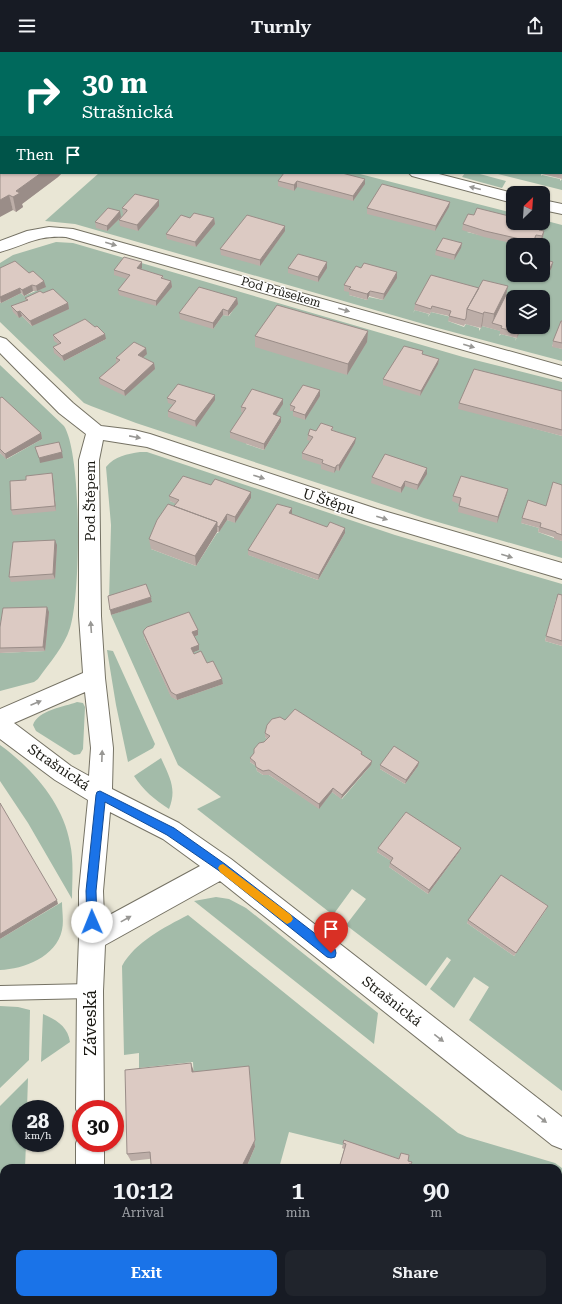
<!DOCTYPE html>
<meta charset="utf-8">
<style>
:root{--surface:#171b24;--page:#20242c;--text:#f1f3f6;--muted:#9ea1a6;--accent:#1a73e8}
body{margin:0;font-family:"Roboto Serif",serif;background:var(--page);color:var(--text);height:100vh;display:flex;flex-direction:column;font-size:15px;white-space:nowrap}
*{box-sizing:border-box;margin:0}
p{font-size:13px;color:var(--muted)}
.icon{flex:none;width:22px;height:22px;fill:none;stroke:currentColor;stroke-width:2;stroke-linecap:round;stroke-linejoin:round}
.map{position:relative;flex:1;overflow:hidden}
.side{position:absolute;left:0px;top:1112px;width:562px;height:140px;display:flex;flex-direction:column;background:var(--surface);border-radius:12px 12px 0 0;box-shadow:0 1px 3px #0004}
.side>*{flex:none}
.banner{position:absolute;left:0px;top:0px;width:562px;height:122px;box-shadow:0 1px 3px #0004;background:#00695c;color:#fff;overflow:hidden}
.needle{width:26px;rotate:25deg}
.controls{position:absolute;left:506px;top:134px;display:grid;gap:8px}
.controls a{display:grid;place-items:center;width:44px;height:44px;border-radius:8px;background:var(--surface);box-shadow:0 1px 3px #0004;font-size:20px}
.speed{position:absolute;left:12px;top:1048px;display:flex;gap:8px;font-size:20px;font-weight:700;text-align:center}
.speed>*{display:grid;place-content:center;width:52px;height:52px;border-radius:50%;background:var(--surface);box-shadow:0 1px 3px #0004;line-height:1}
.speed small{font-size:10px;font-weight:400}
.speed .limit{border:6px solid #d22;background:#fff;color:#111}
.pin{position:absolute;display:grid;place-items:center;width:34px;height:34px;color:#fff;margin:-41px -17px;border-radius:50% 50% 50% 0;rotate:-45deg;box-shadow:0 0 4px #0007}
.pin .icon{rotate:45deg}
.me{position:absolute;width:44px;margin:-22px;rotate:359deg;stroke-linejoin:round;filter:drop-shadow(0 0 3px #0008)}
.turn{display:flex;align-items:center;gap:14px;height:84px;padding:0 16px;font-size:18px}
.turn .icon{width:52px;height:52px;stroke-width:2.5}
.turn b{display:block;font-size:28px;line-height:34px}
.then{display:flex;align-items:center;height:38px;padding:0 16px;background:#0003;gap:8px;font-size:15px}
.eta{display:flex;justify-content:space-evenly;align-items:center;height:68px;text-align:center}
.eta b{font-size:24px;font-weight:600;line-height:28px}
.button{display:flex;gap:8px;margin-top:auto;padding:8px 16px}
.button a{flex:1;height:46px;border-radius:8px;background:var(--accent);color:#fff;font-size:16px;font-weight:600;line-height:46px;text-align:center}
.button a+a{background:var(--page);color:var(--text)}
header{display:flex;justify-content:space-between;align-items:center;height:52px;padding:0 16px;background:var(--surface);font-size:18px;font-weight:600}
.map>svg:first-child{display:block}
.green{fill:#a3bba9;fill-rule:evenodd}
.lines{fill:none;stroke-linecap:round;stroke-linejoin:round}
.service-casing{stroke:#757264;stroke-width:2}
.minor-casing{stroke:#757264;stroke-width:2}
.service{fill:#fff;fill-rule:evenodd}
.minor{fill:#fff;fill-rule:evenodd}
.wall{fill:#bdaea8}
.shaded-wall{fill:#9a8d88}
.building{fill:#dccac3;stroke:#9a8d88}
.oneway{fill:#989794}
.route{fill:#1a73e8;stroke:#114b97}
.slow{fill:#f59e0b}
.labels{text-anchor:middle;stroke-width:3;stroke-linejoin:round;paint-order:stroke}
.far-street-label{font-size:12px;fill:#191812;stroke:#fff}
.street-label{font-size:14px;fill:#191812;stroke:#fff}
.near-street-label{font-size:17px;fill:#191812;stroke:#fff}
</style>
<header><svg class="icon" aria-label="menu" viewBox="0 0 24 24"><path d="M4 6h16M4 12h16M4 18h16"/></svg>Turnly<svg class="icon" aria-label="share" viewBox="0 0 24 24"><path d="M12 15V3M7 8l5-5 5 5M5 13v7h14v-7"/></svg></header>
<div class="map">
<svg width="562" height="1252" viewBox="0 0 562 1252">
<rect width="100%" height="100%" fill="#e9e6d5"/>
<!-- green -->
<path class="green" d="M99 121H288L297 135 321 121H356L513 161V170L467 180 521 193H513V223H528L534 225 535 223 546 226 543 213V193H533L518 171H543V168L562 173V275L552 294 562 297V309L434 275 75 172 45 169ZM396 226 383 248 369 245 367 248 349 243 350 241ZM430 229 513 251V245H543V275H522L515 289 516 286 501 282 499 284 501 279 482 274 479 279V276L466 272 464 275 448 269 451 265 431 260 428 265 429 262 415 258 413 261Z
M465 121H476L506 129 502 136 462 125Z
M494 121H535L541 122V124L542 123 560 127V129L562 127V138Z
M56 190 73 191 463 305 562 330V345L459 356 562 384V439L551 436 545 459 521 471 539 476 538 480 562 489V506L424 466 136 371 91 354 84 351 0 270V250L1 251 21 241 24 244 45 235 0 222V211L13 203ZM199 241 237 252 229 264 223 263 213 277ZM54 242 32 274 22 264 19 266ZM106 287 64 309 62 296ZM282 352 273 368 281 370 264 398 246 392V362Z
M0 313 64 374C82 402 81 542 70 576 64 595 50 610 38 627L34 630 0 639V601L45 599 0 580V401L7 407 42 387 0 352Z
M140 400H147L395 483 562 532V549L556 547 545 589 562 594V1039L469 968 489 935 474 925 454 956 430 937 451 908 447 905 426 934 346 873 366 847 352 837 333 863 197 757 221 745 178 713 111 563 152 549 147 537 109 549 111 473 106 415C115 404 127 402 140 400ZM183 430 211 439 215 433 251 446 235 470 227 468 218 481H217L196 514 151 497 158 478 169 462 172 463 180 453 170 449ZM277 457 291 462 289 467 327 480 330 475 345 481 318 528 249 503ZM190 565 198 583 193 585 199 598 192 601 194 606 202 604 208 615 213 613 223 632 177 648 171 644 144 585 148 580ZM295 661 362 705 361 706 371 713 342 747 332 740 319 756 269 723H263L257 719 256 714 250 710 255 705 254 701 259 695H264L270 689 265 685C267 676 270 672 280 669L285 672ZM393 699 418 714 405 732 380 717ZM405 764 459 800 428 842 389 815 393 810 377 800ZM500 827 546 858 514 904 467 871Z
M107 598 113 599 155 692 153 696 128 710 116 653Z
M77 650 83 651 85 655 83 697 80 702 74 703 36 679 33 673C38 658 64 655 77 650Z
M0 693C32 716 63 751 70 791 74 809 72 829 72 847L28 771 0 729Z
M161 706C170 726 177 737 169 757 155 748 143 738 134 724Z
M216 845 229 847 246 856 378 961 374 992 194 849Z
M62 850C62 859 64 869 62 878 56 905 24 917 0 918V887Z
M188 863 458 1081 467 1085 555 1111 562 1116V1252H447L448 1248H558V1116H409L342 1093 289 1080 279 1116H246L255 1095 250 1023 194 1029 193 1010 139 1016V1001L124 1003 122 914C135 890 165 875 188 863Z
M0 954 18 955 30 958 29 1008 0 1036Z
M43 962C57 968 68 975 70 990L41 1010Z
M28 1026 27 1057H21V1091H26L25 1116H4V1248H20V1252H0V1054Z
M127 1248H205V1252H128Z"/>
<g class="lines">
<defs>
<path id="service" d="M90 932 95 934 97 939 95 944 90 946 0 948V934Z"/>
<path id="minor" d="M35 0H51L34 1Z
M528 0H546L547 1H529Z
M561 2H562V10H561Z
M0 12H1V20H0Z
M409 121H435L513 141V151L412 124Z
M543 148 562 152V162L543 158Z
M49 175 73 177 562 314V326L66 185C36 183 26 193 0 200V189L27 179Z
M0 285 6 287 73 351 101 374 134 378 150 382 377 457 562 511V527L367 469 147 395 103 388 99 408 101 564 105 626 113 696 112 737 179 771 231 807 562 1065V1097L552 1093 220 829 105 893 103 939 104 1057H81L80 1067 76 1057 77 939 79 886V839L88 748 55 728 0 687V657L83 621 79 564V408L86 382 59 361 0 301ZM85 640 91 696 89 724 71 714 14 671ZM110 760 163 787 200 814 104 866 103 839Z
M80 1081 81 1091H104V1116H76V1091Z
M75 1248H105V1252H75Z"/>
</defs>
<!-- service casing -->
<use href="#service" class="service-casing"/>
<!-- minor casing -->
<use href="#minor" class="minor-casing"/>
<!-- service -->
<use href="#service" class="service"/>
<!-- minor -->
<use href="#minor" class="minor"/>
</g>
<!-- wall -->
<path class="wall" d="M99 0H185L184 1H100Z
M340 0H490L494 1H345Z
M561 13H562V51H561Z
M0 26H1V64L0 63Z
M561 96H562V127L538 121H561Z
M1 121H62L58 125 22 152 23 155 16 160 13 158Z
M284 121 365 132 353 149 297 135 294 139 278 134V129Z
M450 150 449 155 435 179 367 162V156Z
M159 154 138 179 120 174 119 168 124 162H123L122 156Z
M121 165 107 179 96 176 95 170Z
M190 166H214L215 172 196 195 167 187 166 182Z
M463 172 540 177V178L544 179 543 185 540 190 535 188 533 193H520L484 185 462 178Z
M285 174V179L260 214 221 203 220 197Z
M462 191 461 196 454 208 435 203 436 198Z
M543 207 552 215 546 226 530 223H543Z
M327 210V216L318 230 288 221V216Z
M0 216 29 221 46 235 37 239H33L24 244 21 241 1 251 0 250Z
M142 216 141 217 163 224 164 227 171 229 172 235 156 254 119 243 118 238 127 227 114 223V218Z
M361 216 397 220V226L383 248 369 244 367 248 349 243V240L344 239V233Z
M43 241 68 251 69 257 32 274 22 264 19 266 13 260 11 254 26 249 25 246Z
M506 243 513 275H522L517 286 500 282V279L482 274 481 276 465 272 464 274 448 269 449 264 431 260 430 262 414 258 415 252Z
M237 246 238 252 228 264 223 263 213 277 180 267 179 261Z
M562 269V297L552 295 553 289Z
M95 275 106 287 64 309 54 301 53 295 58 292 54 289 53 283Z
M368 279 367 290 347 323 255 295V284Z
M423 299V302L439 307 438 312 420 344 383 333V327Z
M147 302 143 306 154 311 155 317 125 344 100 332 99 326 116 311V306Z
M562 339V384L458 357 459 351Z
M215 343V348L196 375 168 365V359L173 353 168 351 167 346Z
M320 344 305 368 293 364V359H290V353Z
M0 346 41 381 42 387 6 407 0 401Z
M283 352 276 363 281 370 264 398 230 386V380L243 361 241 360V355Z
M333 375V378L355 391 339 419 336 418 334 421 321 417V413L302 407V401L310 389 307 388 308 383 316 379Z
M52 421 53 426 56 459 13 463 11 458 26 428Z
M427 422 417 438 405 434 401 441 371 431 372 425Z
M211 433 251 446 235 471 227 468 219 480H217L196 514 151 497 149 487 176 452 170 449 169 444Z
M562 433V489L554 487V485L538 480 539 476 521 471 522 466 546 454Z
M507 442 497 471 458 460 459 452 452 449 453 444Z
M292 456 291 462 327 475 345 476V481L318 528 248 503V498Z
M57 493 55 527 11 530 9 525Z
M558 542 562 543V594L545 589Z
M49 560 45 599 0 601V575Z
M198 578V583L194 585 199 598 193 600 194 602 207 611 223 632 177 648 171 645 144 585 143 580Z
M285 668 362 700V703L371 713 341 747 332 740 319 757 269 723H263L257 719 256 714 250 710V706L254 701V697L264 690 267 687 265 685V681Z
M380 713 418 714 405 732 380 717Z
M378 796H461L459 800 428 842 389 815 390 811 391 809 377 800Z
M546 858 514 904 467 871 468 868Z
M194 1020 255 1095 131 1109 127 1102Z
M344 1088 398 1106 401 1101 411 1112 409 1116H339L344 1097 342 1096Z
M212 1248H452L451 1252H288L286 1251 213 1249Z"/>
<!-- shaded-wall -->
<path class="shaded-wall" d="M139 0H158V1H138Z
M178 0H185L184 1H178Z
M41 121H62L58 125 22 152 23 155 16 160 13 145 16 139Z
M365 127V132L353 149V144Z
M297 129V135L294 139V133Z
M9 143 13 158 0 165V148Z
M159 148V154L138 179 137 173Z
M450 150 449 155 435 179 436 174Z
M120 159 121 165 107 179V174Z
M214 166 215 172 196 195 195 190Z
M285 174V179L260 214V208Z
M544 179 543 185 540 190 542 184Z
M536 183 535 188 532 193 533 190Z
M462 191 461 196 454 208 455 203Z
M142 210V216L137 221V216Z
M327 210V216L318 230V225Z
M553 210 552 215 546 226 548 220Z
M397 220V226L383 248 384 242Z
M44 229 46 235 37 239 36 234Z
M171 229 172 235 156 254V249Z
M32 233 33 239 24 244 22 238Z
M508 234 505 249 493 271 494 262Z
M20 236 21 241 1 251 0 245Z
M370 239 369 244 367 248V242Z
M237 246 238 252 228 264V259Z
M68 251 69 257 32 274 30 269Z
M223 257V263L213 277V271Z
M20 259 22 264 19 266 17 260Z
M484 260 482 274 481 276 483 262Z
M521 275H522L517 286 518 281Z
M368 279 367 290 347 323 348 312Z
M105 282 106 287 64 309 62 304Z
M146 296 147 302 139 309 138 303Z
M439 307 438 312 420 344 421 339Z
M154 311 155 317 125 344 124 339Z
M320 338V344L305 368V363Z
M215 343V348L196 375 195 369Z
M283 347V352L273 368V362Z
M281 365V370L264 398V392Z
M41 381 42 387 6 407 5 402Z
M356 386 355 391 339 419V413Z
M62 400 63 406 40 411 39 406Z
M337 413 336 418 334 421 335 416Z
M427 416V422L417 438 418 433Z
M52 421 53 426 56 459 55 454Z
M405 429V434L401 441V436Z
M508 437 507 442 497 471 498 465Z
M251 440V446L235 471V465Z
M292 456V462L289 467V461Z
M227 462V468L219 480V475Z
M217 470V480L196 514 195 504Z
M345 476V481L318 528 319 523Z
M55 488 57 493 55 527 53 522Z
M151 545 152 550 111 563 110 558Z
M47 555 49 560 45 599 43 595Z
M198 578V583L193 585 192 580Z
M199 593V598L192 601 191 596Z
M222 627 223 632 177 648 176 643Z
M372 709 371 713 341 747 342 743Z
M419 710 418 714 405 732 406 728Z
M333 736 332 740 319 757V752Z
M461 796 459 800 428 842 429 838Z
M57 848 58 852 0 887V882Z
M191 1011 194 1020H192Z
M250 1023 255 1095 246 1116H241Z"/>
<!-- building -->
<path class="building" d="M99 0H139L138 1H103Z
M394 0H490L494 1H395Z
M561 13H562V33H561Z
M0 26H1V50H0Z
M561 96H562V121L561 120Z
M1 102V121H41L16 139 20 141 13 145 9 143 0 148V103Z
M284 121H342L365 127 353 144 297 129 294 133 278 129Z
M382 132 450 150 436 174 367 156Z
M135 142 159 148 137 173 119 168 127 159V158L122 156Z
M108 156 120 159 107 174 95 170Z
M477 156 513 165V171H541L539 178 544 179 542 184 536 183 533 190 485 179 463 172 468 162 474 163Z
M194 161 214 166 195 190 166 182 181 163 190 166Z
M247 163 285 174 260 208 220 197Z
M443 186 462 191 455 203 436 198Z
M298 202 327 210 318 225 288 216Z
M124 205 142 210 137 216 163 224 161 226 171 229 156 249 118 238 130 223 114 218Z
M543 207 553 210 548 220 543 219Z
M15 209 29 221 33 219 44 229 36 234 32 233 22 238 20 236 0 245V216Z
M364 211 397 220 384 242 370 239 367 242 349 237 351 235 344 233 356 214 361 216Z
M431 223 479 236 467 257 466 266 465 268 449 264 451 259 432 254 431 257 415 252Z
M483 228 508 234 494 262 484 260 483 262 467 257Z
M199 235 237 246 228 259 223 257 213 271 179 261Z
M53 237 68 251 30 269 20 259 17 260 11 254 28 248 25 246 40 239 43 241Z
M506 243 513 245V275H521L518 281 501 276 502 274 492 271Z
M277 253 368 279 348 312 255 284Z
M85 267 95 275 97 274 105 282 62 304 53 295 61 291 53 283Z
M561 269H562V291L553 289Z
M134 290 146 296 138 303 154 311 124 339 99 326 120 308 116 306Z
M404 294 423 299 422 302 439 307 421 339 383 327Z
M474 317 562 339V378L459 351Z
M178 332 215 343 195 369 168 359 176 349 167 346Z
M303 333 320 338 305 363 293 359 295 355 290 353Z
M252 337 283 347 273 362 281 365 264 392 230 380 246 356 241 355Z
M2 345 41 381 5 402 0 397V346Z
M321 371 333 375 331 378 356 386 339 413H337L335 416 322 411 323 408 302 401 313 385 308 383 310 377 316 379Z
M59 390 62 400 39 406 35 395Z
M385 402 427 416 418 433 405 429 401 436 372 425Z
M52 421 55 454 11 458 10 429 26 428V424Z
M183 424 211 433 215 427 251 440 235 465 227 462 219 475 217 474V470L174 454 179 448 169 444Z
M461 424 508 437 498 465 459 454 461 446 453 444Z
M553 430 562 433V483L556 481V480L540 475 541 471 522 466 528 448 546 454Z
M168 452 217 470 195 504 149 487 157 468Z
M277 452 292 456 289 461 327 475 330 470 345 476 319 523 248 498Z
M55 488 53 522 9 525 13 490Z
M146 532 151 545 110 558 108 544Z
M558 542 562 543V589L546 584Z
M47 555 43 595 0 596V575L3 556Z
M189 560 198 578 192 580 199 593 191 596 194 602 201 599 207 611 213 609 222 627 176 643 171 640 143 580 144 578 147 575Z
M295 657 362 700 361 702 372 709 342 743 333 736 319 752 269 718 263 719 256 715 255 710 250 706 254 701V697L259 691 264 690 270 684 265 681 267 673 272 667 280 665 285 668Z
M394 694 419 710 406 728 380 713Z
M0 751 57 848 0 882Z
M406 760 461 796 429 838 390 811 393 806 378 796Z
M501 823 548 854 516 901 468 868Z
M191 1011 192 1020 249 1014 255 1088 241 1116H152L151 1112 150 1100 127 1102 125 1018Z
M344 1088 399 1107 401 1101 409 1103 408 1109 412 1110 411 1112H409L408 1116H339L346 1092 343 1091Z
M239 1248H452L451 1252H293L286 1250Z"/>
<!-- one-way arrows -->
<defs><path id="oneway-solid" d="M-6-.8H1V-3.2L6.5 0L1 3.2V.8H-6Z"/></defs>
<g class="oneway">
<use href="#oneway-solid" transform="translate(475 136) rotate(-166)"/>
<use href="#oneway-solid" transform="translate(111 192) rotate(16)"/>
<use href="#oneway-solid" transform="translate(344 258) rotate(16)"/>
<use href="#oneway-solid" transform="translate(469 294) rotate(16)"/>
<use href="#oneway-solid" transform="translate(135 385) rotate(11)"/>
<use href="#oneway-solid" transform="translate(259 425) rotate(18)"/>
<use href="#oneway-solid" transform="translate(382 466) rotate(17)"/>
<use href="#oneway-solid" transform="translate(507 504) rotate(17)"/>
<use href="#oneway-solid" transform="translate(91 575) rotate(-94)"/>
<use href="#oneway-solid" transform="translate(36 651) rotate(-23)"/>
<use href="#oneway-solid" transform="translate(102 704) rotate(-88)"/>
<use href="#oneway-solid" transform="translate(126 867) rotate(-29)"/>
<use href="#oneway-solid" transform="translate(439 986) rotate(38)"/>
<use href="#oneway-solid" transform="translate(542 1067) rotate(38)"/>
</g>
<!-- route -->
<path class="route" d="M100 739 174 776 225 812 335 897 336 901 335 905 331 906 327 905 218 818 167 783 105 750 96 839 97 870 96 873 92 875 88 873 87 870 86 839 96 743 97 740Z"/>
<!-- slow -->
<path class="slow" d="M223 812 291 863 293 867 291 870 287 872 284 870 220 820 218 816 220 813Z"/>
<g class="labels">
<!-- far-street labels -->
<g class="far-street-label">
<text transform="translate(281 240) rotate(16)" y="4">Pod Průsekem</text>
</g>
<!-- street labels -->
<g class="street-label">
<text transform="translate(90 449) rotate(-90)" y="5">Pod Štěpem</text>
<text transform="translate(329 449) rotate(18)" y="5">U Štěpu</text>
<text transform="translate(59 715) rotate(34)" y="5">Strašnická</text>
<text transform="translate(392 949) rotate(38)" y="5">Strašnická</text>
</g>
<!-- near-street labels -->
<g class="near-street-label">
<text transform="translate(90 971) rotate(-90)" y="6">Záveská</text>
</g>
</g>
</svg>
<div class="controls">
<a><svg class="needle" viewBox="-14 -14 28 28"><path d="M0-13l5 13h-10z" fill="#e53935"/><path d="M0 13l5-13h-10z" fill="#9ea1a6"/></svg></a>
<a><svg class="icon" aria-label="search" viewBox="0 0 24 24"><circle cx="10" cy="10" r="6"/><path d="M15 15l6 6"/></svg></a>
<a><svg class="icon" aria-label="layers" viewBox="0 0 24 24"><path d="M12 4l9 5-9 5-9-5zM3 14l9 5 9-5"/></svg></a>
</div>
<div class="speed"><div>28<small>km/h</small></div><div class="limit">30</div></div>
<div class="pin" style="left:331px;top:901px;background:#d93025"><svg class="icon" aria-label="arrive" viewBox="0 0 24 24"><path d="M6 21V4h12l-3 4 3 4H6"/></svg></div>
<svg class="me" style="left:92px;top:870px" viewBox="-20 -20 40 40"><circle r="19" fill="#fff"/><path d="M0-13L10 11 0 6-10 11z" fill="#1a73e8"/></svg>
<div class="banner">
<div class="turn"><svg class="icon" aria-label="right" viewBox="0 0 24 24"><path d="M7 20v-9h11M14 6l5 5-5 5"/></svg><div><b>30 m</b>Strašnická</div></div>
<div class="then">Then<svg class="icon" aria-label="arrive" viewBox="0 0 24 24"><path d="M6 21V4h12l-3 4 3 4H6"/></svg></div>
</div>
<section class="side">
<div class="eta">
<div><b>10:12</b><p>Arrival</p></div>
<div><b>1</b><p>min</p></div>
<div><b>90</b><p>m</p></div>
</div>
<div class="button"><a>Exit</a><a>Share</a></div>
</section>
</div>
